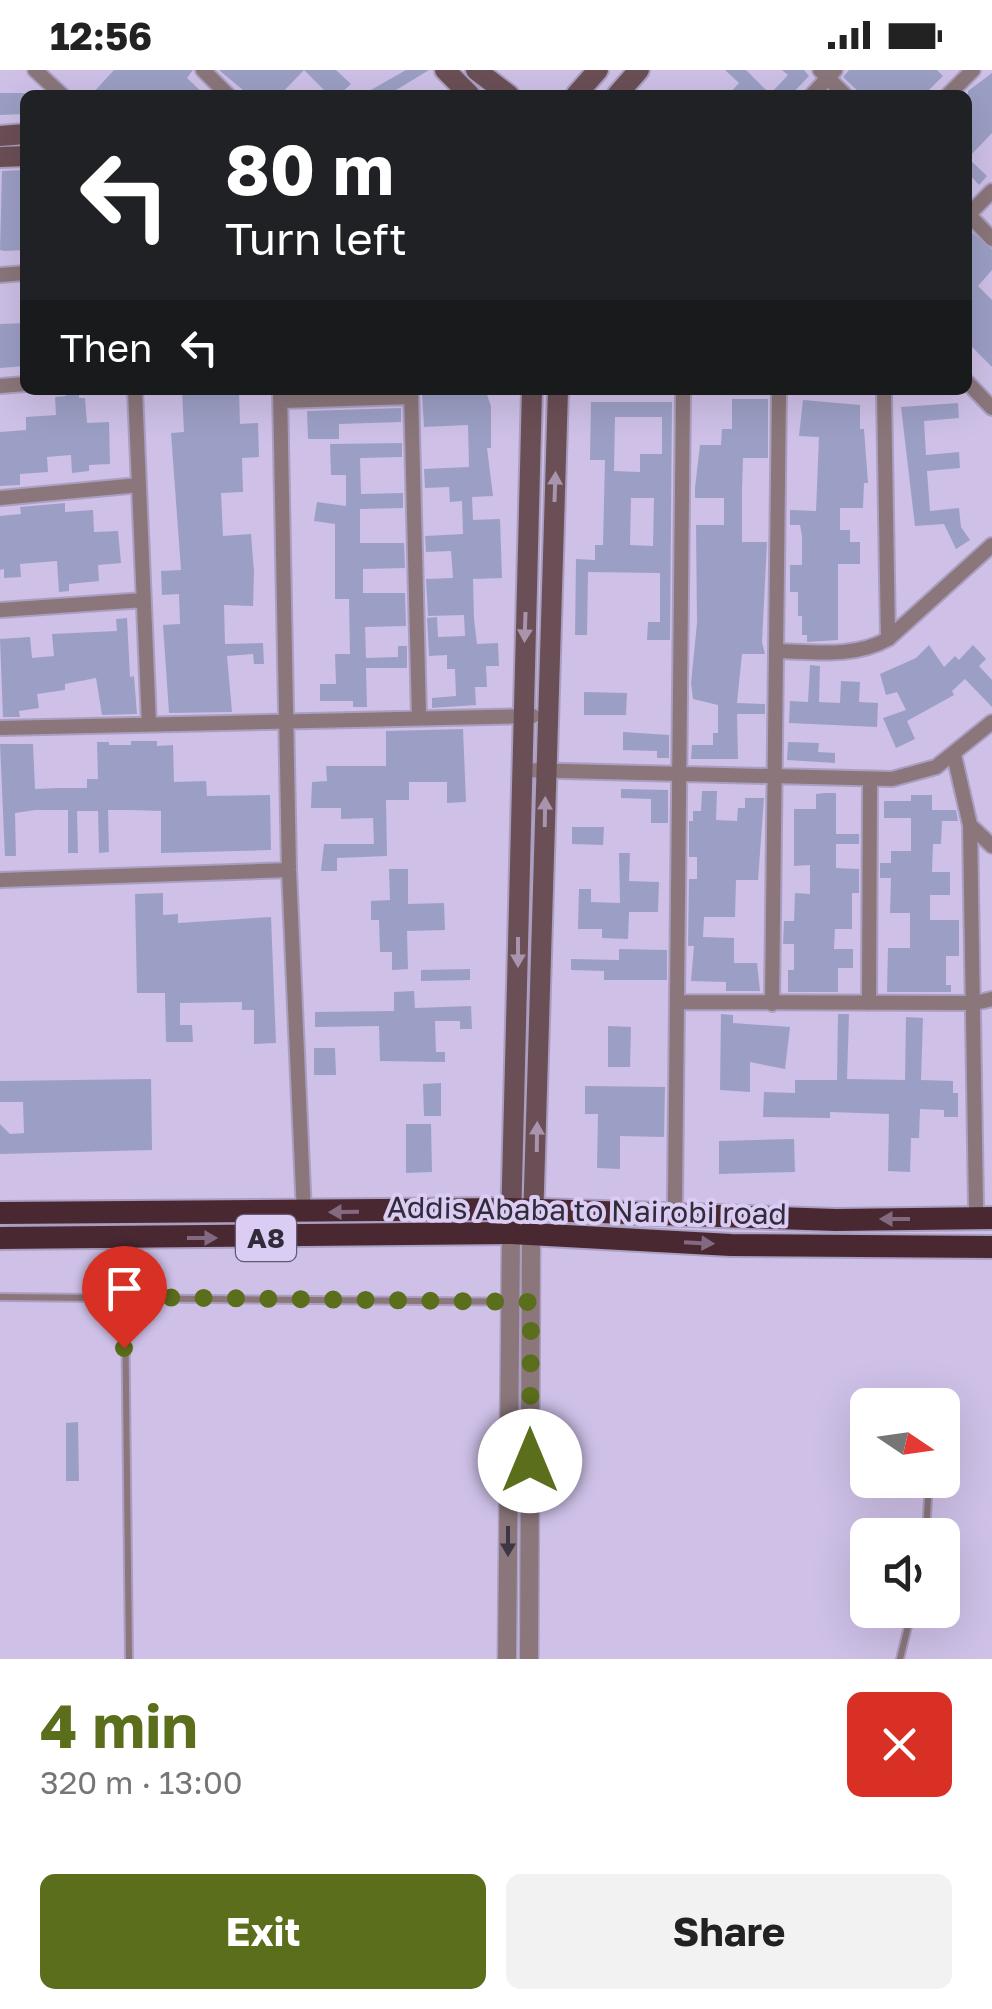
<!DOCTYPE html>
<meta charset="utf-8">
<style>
:root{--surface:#fff;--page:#f2f2f2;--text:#222;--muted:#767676;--accent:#5b6e1b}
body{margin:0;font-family:"Golos Text",sans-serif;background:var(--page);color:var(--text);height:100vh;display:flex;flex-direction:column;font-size:38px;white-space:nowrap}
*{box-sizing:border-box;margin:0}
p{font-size:32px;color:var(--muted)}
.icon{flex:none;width:55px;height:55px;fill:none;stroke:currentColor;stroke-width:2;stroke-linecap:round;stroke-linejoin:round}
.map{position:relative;height:1589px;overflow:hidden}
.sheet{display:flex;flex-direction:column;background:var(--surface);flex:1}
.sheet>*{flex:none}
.guide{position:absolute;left:20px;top:20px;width:952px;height:305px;border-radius:15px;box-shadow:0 10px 40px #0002;background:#202124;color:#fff;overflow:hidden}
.needle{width:65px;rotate:103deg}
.buttons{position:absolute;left:850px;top:1318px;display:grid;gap:20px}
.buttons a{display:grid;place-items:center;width:110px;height:110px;border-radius:15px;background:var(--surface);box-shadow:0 10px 40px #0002;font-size:50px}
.pin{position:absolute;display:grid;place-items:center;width:85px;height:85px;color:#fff;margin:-102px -42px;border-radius:50% 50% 50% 0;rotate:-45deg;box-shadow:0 0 10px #0007}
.pin .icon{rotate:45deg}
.me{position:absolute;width:110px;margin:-55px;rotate:0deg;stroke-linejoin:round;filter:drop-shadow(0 0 8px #0008)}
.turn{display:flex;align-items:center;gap:35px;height:210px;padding:0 40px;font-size:45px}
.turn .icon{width:130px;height:130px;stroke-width:2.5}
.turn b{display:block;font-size:70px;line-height:85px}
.then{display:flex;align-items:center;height:95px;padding:0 40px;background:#0003;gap:20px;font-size:38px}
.round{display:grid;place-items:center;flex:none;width:105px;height:105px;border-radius:15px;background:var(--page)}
.head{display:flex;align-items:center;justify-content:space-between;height:170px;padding:0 40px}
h1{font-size:60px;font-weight:700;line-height:75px;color:var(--accent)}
.button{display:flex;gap:20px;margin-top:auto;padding:20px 40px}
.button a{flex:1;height:115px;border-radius:15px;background:var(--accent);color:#fff;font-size:40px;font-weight:700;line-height:115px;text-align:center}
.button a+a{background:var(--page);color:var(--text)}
.status{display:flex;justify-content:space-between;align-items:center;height:70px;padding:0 50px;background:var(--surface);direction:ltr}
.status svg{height:28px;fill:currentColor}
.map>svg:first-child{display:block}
.building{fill:#9c9fc5;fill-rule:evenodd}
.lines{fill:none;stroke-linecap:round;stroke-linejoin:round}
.service-casing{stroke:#ab9fc1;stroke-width:10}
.minor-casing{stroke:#ab9fc1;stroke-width:18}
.tertiary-casing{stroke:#ab9fc1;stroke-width:21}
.secondary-casing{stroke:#ab9fc1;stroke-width:24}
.trunk-casing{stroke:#ab9fc1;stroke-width:26}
.service{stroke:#8a767b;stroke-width:6}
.minor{stroke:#8a767b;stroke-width:14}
.tertiary{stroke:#8a767b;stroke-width:18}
.secondary{stroke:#6b4f56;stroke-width:20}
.trunk{stroke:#4a2832;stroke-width:22}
.oneway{fill:#a994ad}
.oneway2{fill:#846a80}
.oneway3{fill:#3e3644}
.route{stroke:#5b6e1b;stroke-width:18;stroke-dasharray:0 32.4}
.labels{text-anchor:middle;stroke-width:8;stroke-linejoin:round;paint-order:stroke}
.shield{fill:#dbccf4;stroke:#645b72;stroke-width:2.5}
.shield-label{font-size:28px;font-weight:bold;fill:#312b3a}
.street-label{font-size:30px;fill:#312b3a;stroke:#dbccf4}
</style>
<div class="status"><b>12:56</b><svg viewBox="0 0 49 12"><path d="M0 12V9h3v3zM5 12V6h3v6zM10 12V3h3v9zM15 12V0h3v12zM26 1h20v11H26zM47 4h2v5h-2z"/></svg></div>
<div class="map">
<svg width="992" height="1589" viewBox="0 0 992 1589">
<rect width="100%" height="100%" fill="#cec0e7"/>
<!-- building -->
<path class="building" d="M114 0H193L187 8 205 25H91Z
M219 0H304L280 25H249Z
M304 0H336L351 14 339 25H329Z
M406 0H429L388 25H362Z
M725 0H746L770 24 788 5 782 0H804L809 6 791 25H728L739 13Z
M849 0H937L943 6 924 25H862L843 7Z
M992 3V63L968 88 987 106 979 115 968 103V21Z
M0 23H25V44L0 45Z
M24 100V180L4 181 0 180 2 101Z
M968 159 992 179V200L978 216 992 230V297L968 273 972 257 968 253Z
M25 253V296L0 298V254Z
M182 320H239L240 354 258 353 259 387 242 388 243 422 221 423 223 466 251 464 254 502 253 536 224 535 225 574 263 573 264 594H254L253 584 227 586 232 642 169 643 163 555 180 554 179 524 162 525 161 501 181 500 171 363 184 362Z
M66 322H79V328H85L87 353 109 352 110 394 89 395V401L72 403 71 385 47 387 48 402 20 404V415L0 416V362L26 360V347L56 345 55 327 66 326Z
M486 322 491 336V378H487L493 426 472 427 473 450 500 449 502 508 473 509 474 549 477 574 498 573 499 596H486L487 617H475L476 635 432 638V628L456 626 455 599H447V585L429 586 427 548 437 547 438 567 465 566 464 545 428 546 426 509 453 508 451 481 426 482 425 466 463 464 462 431 450 432 449 417 425 418 424 399 469 397 468 355 424 357 422 323Z
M732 329H768V388H743L742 420V472H767L762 572 765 584H742L737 633 765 634V644H737L738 689H691L692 675H713V663H718V635L693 629 691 613 697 553 696 455H724V428H695V418L700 375H721L722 359H732Z
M803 330 860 335V359H864L868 413H864L863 438H840V460H850V472H860V494H838V570L807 572V565H802V546H798V522H790V495H802V466L800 455H790V440L816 441 819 367 799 366Z
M591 332H672L670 570H647L648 552H660V503L588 502 587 565H575L576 489 595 490V475H603L605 390H590ZM615 347H662V384H640V402L614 401ZM631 428H654L653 476 630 475Z
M958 333 959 348 924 351 926 385 959 382 960 398 927 401 930 441 959 438 961 457 970 470 956 479 944 454 915 456 901 337Z
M401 338V352L339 354V369H308L307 341Z
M402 373V387L360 388 361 424 403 423V438L360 439V473H404L405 498 363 499V523H405L406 556 365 557 366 588 398 587V576H407V598H366L367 637H353V631H320V614H336L335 584H350L349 529H335V454L314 451 317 432 346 436V405H331L330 374Z
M65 433V442L93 440 94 462 118 461 121 493 98 495 99 511 69 514V521L59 522 57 491 20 494 21 507 4 508V499L0 500V446L21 444 20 437Z
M127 548 130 607 134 606 137 644 102 645 96 608 65 614V620L37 624 39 638 19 641 20 647H3L0 569 30 567 32 588 54 586 52 564 117 561 116 549Z
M929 575 944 597 955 586 959 590 973 575 986 589 979 596 992 610V637L965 609 952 621 954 625 907 651 915 669 896 678 883 648 906 640 897 622 886 625 880 604 916 588Z
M810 595 820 596 819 632 840 633 841 611 860 612 859 632 878 633 877 657 789 653 790 631 808 632Z
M584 622 627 623 626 645H584Z
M463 659 466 732 447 733V712H409V730H386L387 786 337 788V801H321L324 774H374L373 748 341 749V738H311L312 712 327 711 326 696H386V661Z
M623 662 669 665V688H657V681L623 680Z
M131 671H157V676L173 675 174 712 206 711 207 726 270 725 271 780 161 783V741L130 740H108L109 782 99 783 98 741H77L78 783H68V740H35L15 743 16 786H5L0 674H33L35 719 58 718H87V709H98L97 672H109V675H131Z
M788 672 819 673 818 682 835 683V693L787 690Z
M621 719 668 720V753H651V729L621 728Z
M702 721H717L716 750 737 751 738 738H745V728H764L758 810H736L735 847H704L703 867 734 868V893H757L760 921H726V912L691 911 694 876H688L689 809H697V787H689V751H693V741H701Z
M825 723H836V764H859V774H836V798L859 799V823H852V859H835L834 879H853V898H838V922H788V900H794V874H783L784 851H794L795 823 810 824V795L794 796V739H816V724Z
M911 725H932V740H956L958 751H942L941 774H933L932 802H950V825H930V850H959V886H946V915H951V922H887L888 878H910V843H890L891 808H880V793H891V781H911V748H884V731H911Z
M572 757H604L603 775 572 774Z
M619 783H630L629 811 659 812 658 842H629L628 869 602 868V859H578L579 819H591V832L620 833Z
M389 799H408V834L444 833 445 860 407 861 408 899 392 900V882H380L379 850H371V831L390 830Z
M163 823V845L178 844V853L271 847 276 973 254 974V940H242V932L180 933V955H192L193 972H166L165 923H137L135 824Z
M619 879 667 880V910H604V901L571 900V889L619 890Z
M470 899V910L421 911V900Z
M414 921 415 938 471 936 472 959H460V951H435L436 982H445V992L380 991 379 956 315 957V942L394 941V922Z
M721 944 733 945V953L790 957 785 999 750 992V1022L720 1020Z
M838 944H849L847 1009 905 1010 906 947 923 948 921 1010 953 1011V1023H958V1047H944V1040L920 1039 919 1068H911L910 1102 888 1101 889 1044 830 1042V1048L763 1047 764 1022 795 1023V1010H837Z
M608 956 631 957 630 997H608Z
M314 978H335L336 1005H314Z
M151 1009 152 1080 0 1084V1054L10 1064 24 1063 23 1032H0V1011Z
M441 1013V1046H424L423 1014Z
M585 1016 665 1017 664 1067 620 1066V1099L597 1098 598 1044H585Z
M406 1054H431L432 1102 406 1103Z
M794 1069 795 1102 719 1104V1071Z
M78 1352 79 1411H66V1353Z"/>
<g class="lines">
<defs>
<path id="service" d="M0 1227 529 1232
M125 1227 129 1589
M926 1465 929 1410
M900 1589 912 1540"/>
<path id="minor" d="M35 0 62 25
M203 0 228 25
M820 0 845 25
M812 25 835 0
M948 25 973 0
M968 144 992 169
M968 145 992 121
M0 205 25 203
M968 313 992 338
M0 316 25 314
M135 320 149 654
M280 320 289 800 304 1144
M411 320 419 647
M884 320 888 569
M281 331 411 327
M0 428 139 415
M0 540 144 530
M777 581C815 582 854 588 888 569L992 475
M0 658 533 646
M954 685 970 755 976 1136
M522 700 892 709 936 697 992 652
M970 755 992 776
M0 810 289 800
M678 932 975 933 992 929
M869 933 870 710
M772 934 779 320
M675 1130 683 320"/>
<path id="tertiary" d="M507 1589 511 1163
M529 1589 531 1164"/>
<path id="secondary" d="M445 0 470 25
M476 0 509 25
M576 25 598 0
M617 25 639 0
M0 66 25 64
M0 87 25 86
M533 1152 558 320
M511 1153 532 320"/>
<path id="trunk" d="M0 1143 511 1139 836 1150 992 1148
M0 1168 511 1163 731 1175 992 1177"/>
</defs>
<!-- service casing -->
<use href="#service" class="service-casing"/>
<!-- minor casing -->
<use href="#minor" class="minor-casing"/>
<!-- tertiary casing -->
<use href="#tertiary" class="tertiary-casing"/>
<!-- secondary casing -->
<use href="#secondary" class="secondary-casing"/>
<!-- trunk casing -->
<use href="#trunk" class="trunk-casing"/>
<!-- service -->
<use href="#service" class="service"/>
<!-- minor -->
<use href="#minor" class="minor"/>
<!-- tertiary -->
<use href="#tertiary" class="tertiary"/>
<!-- secondary -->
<use href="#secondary" class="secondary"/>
<!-- trunk -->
<use href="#trunk" class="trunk"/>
</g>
<!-- one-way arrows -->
<defs><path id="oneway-solid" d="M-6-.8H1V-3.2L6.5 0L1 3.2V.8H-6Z" transform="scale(2.5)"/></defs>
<g class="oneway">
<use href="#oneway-solid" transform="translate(555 417) rotate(-88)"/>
<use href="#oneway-solid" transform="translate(525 557) rotate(92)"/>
<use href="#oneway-solid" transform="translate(545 742) rotate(-89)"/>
<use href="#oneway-solid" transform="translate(518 882) rotate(90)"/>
<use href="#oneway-solid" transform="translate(537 1067) rotate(-89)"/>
</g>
<g class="oneway2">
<use href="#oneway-solid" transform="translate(344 1142) rotate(179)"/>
<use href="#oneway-solid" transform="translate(895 1149) rotate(180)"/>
<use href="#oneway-solid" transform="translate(202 1168)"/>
<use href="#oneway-solid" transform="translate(699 1173) rotate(3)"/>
</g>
<use class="oneway3" href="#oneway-solid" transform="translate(508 1471) rotate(90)"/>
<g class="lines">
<!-- route -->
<path class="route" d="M124 1278 125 1227 531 1232 530 1391"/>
</g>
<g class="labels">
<!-- shield labels -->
<rect class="shield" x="236" y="1145" width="60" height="46" rx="8"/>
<g class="shield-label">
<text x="266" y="1178">A8</text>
</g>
<!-- street labels -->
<g class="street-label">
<text transform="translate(587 1141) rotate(1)" y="10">Addis Ababa to Nairobi road</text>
</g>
</g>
</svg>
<div class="buttons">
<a><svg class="needle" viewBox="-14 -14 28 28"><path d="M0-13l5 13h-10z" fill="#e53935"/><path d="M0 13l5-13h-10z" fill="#767676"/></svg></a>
<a><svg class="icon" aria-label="sound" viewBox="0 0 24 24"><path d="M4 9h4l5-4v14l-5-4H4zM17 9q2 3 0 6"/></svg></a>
</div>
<div class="pin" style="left:124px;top:1278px;background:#d93025"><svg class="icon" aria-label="arrive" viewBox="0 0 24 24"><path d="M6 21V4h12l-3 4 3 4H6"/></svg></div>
<svg class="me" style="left:530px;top:1391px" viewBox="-20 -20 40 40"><circle r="19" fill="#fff"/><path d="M0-13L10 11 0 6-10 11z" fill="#5b6e1b"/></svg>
<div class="guide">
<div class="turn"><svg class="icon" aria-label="left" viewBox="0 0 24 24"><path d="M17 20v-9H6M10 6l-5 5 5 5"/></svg><div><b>80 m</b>Turn left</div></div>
<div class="then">Then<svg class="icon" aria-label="left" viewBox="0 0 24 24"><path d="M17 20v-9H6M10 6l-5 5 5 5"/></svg></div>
</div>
</div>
<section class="sheet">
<div class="head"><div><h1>4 min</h1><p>320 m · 13:00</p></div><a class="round" style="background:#d93025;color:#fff"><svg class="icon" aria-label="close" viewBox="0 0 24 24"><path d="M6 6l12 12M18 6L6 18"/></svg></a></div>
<div class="button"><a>Exit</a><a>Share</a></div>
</section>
